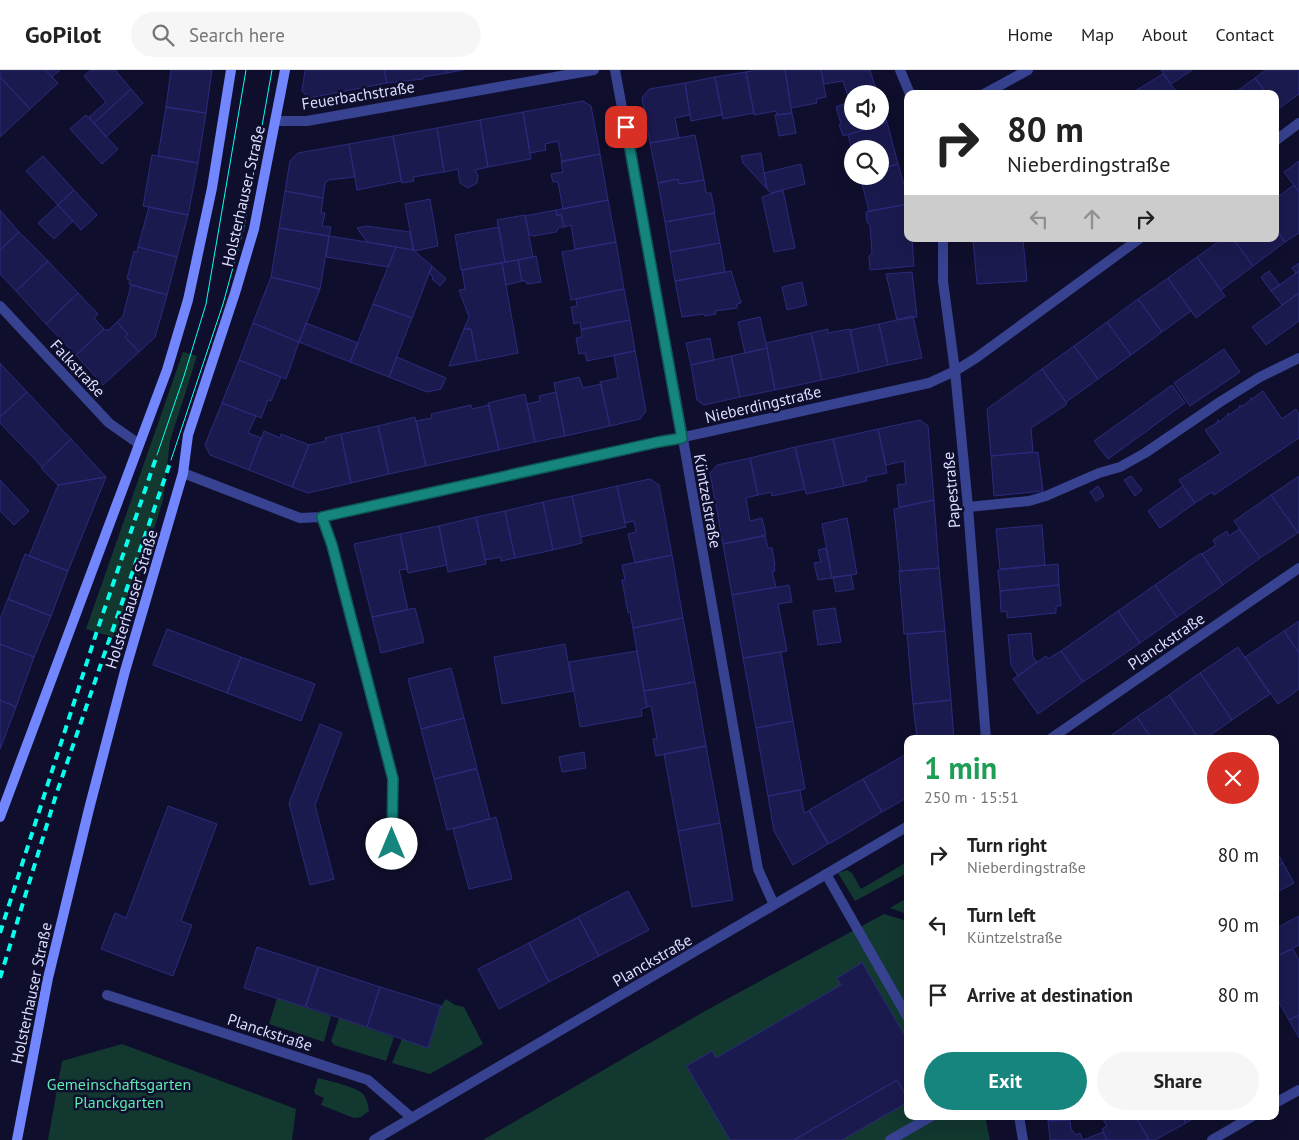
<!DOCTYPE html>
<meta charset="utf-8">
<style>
:root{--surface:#fff;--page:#f6f6f6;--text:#222;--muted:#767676;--line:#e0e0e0;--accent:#16857e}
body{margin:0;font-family:"PT Sans",sans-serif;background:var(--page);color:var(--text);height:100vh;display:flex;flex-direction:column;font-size:19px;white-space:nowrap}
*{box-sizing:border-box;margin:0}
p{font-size:16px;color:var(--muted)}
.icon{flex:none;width:28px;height:28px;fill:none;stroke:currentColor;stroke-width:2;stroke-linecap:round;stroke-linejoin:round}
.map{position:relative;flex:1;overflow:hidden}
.panel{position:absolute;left:904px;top:665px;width:375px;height:385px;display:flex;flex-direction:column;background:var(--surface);border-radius:10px;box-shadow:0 5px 20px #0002}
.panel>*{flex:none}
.hud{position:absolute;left:904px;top:20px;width:375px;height:152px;border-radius:10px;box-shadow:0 5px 20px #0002;background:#fff;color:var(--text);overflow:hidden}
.buttons{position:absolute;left:844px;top:15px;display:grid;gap:10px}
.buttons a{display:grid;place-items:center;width:45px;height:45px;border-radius:50%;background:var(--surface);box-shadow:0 5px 20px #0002;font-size:25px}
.pin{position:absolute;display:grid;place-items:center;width:42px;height:42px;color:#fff;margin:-21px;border-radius:10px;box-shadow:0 2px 8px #0006}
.me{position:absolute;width:55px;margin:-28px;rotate:0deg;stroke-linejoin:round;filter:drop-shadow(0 0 4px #0008)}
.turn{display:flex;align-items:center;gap:18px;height:105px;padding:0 20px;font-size:22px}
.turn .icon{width:65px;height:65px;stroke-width:2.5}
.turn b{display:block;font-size:35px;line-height:42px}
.lanes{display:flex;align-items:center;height:48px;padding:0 20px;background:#0003;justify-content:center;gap:25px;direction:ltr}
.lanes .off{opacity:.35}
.round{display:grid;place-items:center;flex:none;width:52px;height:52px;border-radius:26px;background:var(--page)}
.summary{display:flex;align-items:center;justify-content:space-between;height:85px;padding:0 20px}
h1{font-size:30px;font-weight:800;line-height:38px;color:#1e9e55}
.action{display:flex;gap:10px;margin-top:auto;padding:10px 20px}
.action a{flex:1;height:58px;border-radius:30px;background:var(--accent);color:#fff;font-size:20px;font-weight:800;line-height:58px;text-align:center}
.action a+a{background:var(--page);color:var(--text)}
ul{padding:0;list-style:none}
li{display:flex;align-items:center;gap:15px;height:70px;padding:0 20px}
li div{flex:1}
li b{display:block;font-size:19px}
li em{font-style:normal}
header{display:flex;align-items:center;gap:30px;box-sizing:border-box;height:70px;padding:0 25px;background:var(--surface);border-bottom:1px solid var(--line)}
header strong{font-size:24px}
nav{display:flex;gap:28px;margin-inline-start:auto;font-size:18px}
.search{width:350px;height:45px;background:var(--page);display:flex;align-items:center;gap:12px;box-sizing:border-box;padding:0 18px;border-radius:28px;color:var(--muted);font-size:19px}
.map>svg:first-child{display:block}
.green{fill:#123830}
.building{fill:#1b1a4f;stroke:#2c2a7d}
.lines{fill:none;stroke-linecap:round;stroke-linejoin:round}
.service{stroke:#374290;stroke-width:10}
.minor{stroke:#374290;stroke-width:10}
.secondary{stroke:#7286ff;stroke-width:10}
.tram{stroke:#07ffee;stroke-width:1}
.rail{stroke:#07ffee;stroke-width:4;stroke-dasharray:8 6;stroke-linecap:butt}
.route-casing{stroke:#0e5652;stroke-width:12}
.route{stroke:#16857e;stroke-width:9}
.labels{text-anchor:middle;stroke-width:5;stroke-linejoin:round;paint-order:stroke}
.street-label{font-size:16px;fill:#dbddff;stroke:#0f0f2d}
.park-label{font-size:16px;fill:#5ceaae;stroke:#0f0f2d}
</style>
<header>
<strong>GoPilot</strong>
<div class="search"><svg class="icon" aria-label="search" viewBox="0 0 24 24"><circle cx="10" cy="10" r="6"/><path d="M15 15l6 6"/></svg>Search here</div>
<nav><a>Home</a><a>Map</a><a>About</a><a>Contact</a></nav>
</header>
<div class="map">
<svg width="1299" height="1070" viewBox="0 0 1299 1070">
<rect width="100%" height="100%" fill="#0f0f2d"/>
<!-- green -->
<path class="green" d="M183 282 197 286 170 371 163 430 120 569 86 559Z
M907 792V803L855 831 838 803 847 800 852 803 861 819Z
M907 828V844L890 838Z
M884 844 907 851 908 1046H985L990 1070H483L705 941Z
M277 928 331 946 324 972 269 954Z
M446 929 455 935 464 937 483 974 430 1004 392 993 402 969 428 977 441 936Z
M339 948 394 967 386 991 334 975 331 971Z
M122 974 296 1039 292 1070H48L62 991Z
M318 1008C329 1011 358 1017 364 1025 367 1029 368 1036 369 1041L361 1047 354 1048 321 1035 324 1028 315 1024 314 1021Z"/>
<!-- building -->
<path class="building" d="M0 0H45L58 13 30 39 0 7Z
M45 0H60L52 7Z
M91 0H115L131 19 94 53 89 47 106 32 84 6Z
M171 0H212L206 43 166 37Z
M305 0H384L387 13 309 28 302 21Z
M384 0H446L447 3 423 7V9L387 13Z
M446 0H463L447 3Z
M755 0H785L792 43 777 45 776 41 754 45 746 2Z
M785 0H821L826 27 816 29 817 33 791 38Z
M821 0H870L877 23 852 24V31L850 32 843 11 824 14Z
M1161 0H1192L1171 14Z
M1266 0H1299V24L1278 39 1275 35V24H1267L1255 8Z
M746 2 754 43 723 49 715 7Z
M1163 4 1176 21 1172 24H1130Z
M0 7 30 39 0 67Z
M715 7 722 45 691 51 685 13Z
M1255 8 1267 24H1233Z
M685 13 690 45 675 48 679 68 650 73 642 28 649 19Z
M131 19 143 33 106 67 94 53Z
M583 31 591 36 600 84 562 92 558 71 545 74 546 80 530 83 523 42Z
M852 31V51H880V31L887 52 843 66 839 55 841 54 836 37Z
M166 37 206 43 198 93 158 86Z
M523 42 531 89 488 97 480 50Z
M792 43 796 63 779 66 775 45Z
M86 45 118 79 102 94 70 59Z
M480 50 488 97 475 100 478 106 477 113 468 118 460 113 458 99 444 102 437 58Z
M887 52 898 94 880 99V79H852V80L848 65Z
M437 58 444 102 413 107 414 111 402 113 393 66Z
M695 65 704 110 679 114 678 109 658 113 650 73Z
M393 66 401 111 357 120 349 74Z
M349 74 355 107 328 110 325 114 323 128 285 121 290 91 298 83Z
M761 83 764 103 767 119 743 93 741 86Z
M600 84 608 130 563 139 558 112H553L551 104 563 102 561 91Z
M152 85 198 93 188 145 143 136Z
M43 86 74 120 58 135 26 101Z
M1299 91V122L1284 102Z
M801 94 805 114 771 123 767 119 764 103Z
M898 94 908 128V134L869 141 860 106H880V99Z
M678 109 679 114 704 110 706 123H711L715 143 665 152 658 113Z
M1294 115 1299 122V163L1285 172 1275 158V129Z
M74 120 97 145 81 160 58 135Z
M783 120 795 178 774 182 762 127Z
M285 121 323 128 321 143H325L322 156 331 157 329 166 279 158Z
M430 129 438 176 414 181 405 134Z
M608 130 616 172 575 179 571 155 564 157 561 144 557 146 556 140Z
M908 134V169H912L914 196 870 200 869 186 872 183 870 155 867 152 866 142Z
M58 135 73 151 54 169 38 153Z
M149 137 188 145 177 187 138 177Z
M0 140 19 162 0 180Z
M556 140 557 146 561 144 564 157H559L556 162 533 166 529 164 525 146Z
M714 143 720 173 670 182 665 152Z
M525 145 533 187 505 192 497 150Z
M366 156 410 162 413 180 367 172 357 158Z
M499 157 505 192 461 200 455 165Z
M279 158 329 166 320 219 271 207Z
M1275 158 1285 172 1253 196 1233 169H1275Z
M19 162 48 191 16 221 0 204V180Z
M329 166 367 172 396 177 388 197 326 187Z
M973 169H1023L1027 211 977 214Z
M1222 169H1233L1253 196 1221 220 1197 187Z
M616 172 624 219 571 230 562 182Z
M720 173 725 202 675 211 670 182Z
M138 177 177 187 167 225 129 214 130 210 127 209 134 181 137 182Z
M396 177 413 180 432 196 412 248 373 234Z
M536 186 541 212 527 214 526 211H522L518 190Z
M1197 187 1225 226 1196 248 1168 208Z
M518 190 522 211 506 215 502 193Z
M48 191 78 223 46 254 16 221Z
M502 193 518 283 477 291 471 259H464L469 247 459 220 465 219 462 200Z
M1299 193V201L1296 203 1292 198Z
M432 196 446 209 440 216 432 209 433 207 429 203Z
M731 201 741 233 737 234V238L715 241 716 244 705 246 704 244 682 247 675 211Z
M1269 201 1280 215 1271 221 1261 207Z
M1299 201V223L1282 235 1271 221Z
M912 202 917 247 897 250 886 204Z
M271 207 320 219 299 272 253 253Z
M1168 208 1191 241 1162 262 1138 229Z
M802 212 807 235 787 240 782 217Z
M131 215 167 225 155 267 139 282 125 267 128 264 117 252 123 246Z
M624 219 630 250 581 259 580 252 574 254 571 237 577 236 576 229Z
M78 223 98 244 94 248 104 259 76 285 46 254Z
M1299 223V251L1266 275 1252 257Z
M1138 229 1162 262 1131 285 1107 252Z
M373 234 412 248 389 307 350 292Z
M913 246 922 288 888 295 879 254Z
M760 247 767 278 745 283 738 252Z
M630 250 635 281 587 291 585 283 579 284 576 268 582 267 581 260Z
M117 252 128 264 125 267 139 282 103 315 76 285 103 260H109Z
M1107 252 1131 285 1098 309 1074 276Z
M253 253 299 272 286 309 239 290Z
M306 253 358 273 350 292 299 272Z
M879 254 888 295 859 302 850 260Z
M464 259H471L477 291 449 296Z
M828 259V263L850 259 859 302 822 310 811 263Z
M811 263 822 310 775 320 766 273Z
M710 268 714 290 691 295 686 273Z
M1074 276 1098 309 1066 332 1042 299Z
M767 278 775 320 740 327 731 286Z
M1224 279 1240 302 1190 336 1174 313Z
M635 281 646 341 640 349 610 356 600 312 618 308 614 285Z
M731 286 740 327 704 335 697 330 691 295Z
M397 287 446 308 441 319 427 322 389 307Z
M239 290 281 307 271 331 268 330 261 348 222 333Z
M0 293 27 322 0 347Z
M1042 299 1067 334 1031 358 1033 382 991 386 987 339Z
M579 307 583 318 601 314 610 356 565 366 554 313Z
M1172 315 1185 333 1108 389 1094 371Z
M1263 321 1282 349 1296 339 1299 344V368L1214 425 1212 422 1195 433 1179 410 1221 383 1205 360 1217 353 1218 350 1219 352 1228 345 1227 344H1230L1239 338 1240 335 1241 337 1251 330 1250 328 1252 329Z
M27 322 71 369 42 397 0 353V347Z
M556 322 565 366 535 372 527 334 540 331 539 326Z
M525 324 535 372 499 380 488 333Z
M222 333 256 346 248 363 261 368 249 400 210 385 205 375Z
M471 335 472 339 489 335 499 380 426 396 416 351 432 348 431 344Z
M415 347 426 396 389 404 378 356Z
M920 350 928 356 934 430 899 437 897 415 906 414 904 391 886 395 878 359Z
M378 356 389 404 351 413 341 364Z
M878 359 887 403 866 407 867 411 844 416 833 369Z
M264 361 280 368 281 364 309 375 292 417 249 400Z
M341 364 351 413 308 423 292 417 309 375 326 371 325 368Z
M71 369 106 407 58 415 41 398Z
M833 369 844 416 806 424 795 377Z
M795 377 805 419 772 426 771 422 758 425 750 388Z
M1038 382 1043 421 994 426 991 386Z
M750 388 758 425 746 428 750 451 762 448 766 465 723 474 710 403 717 395Z
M1131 406 1142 420 1135 426 1124 410Z
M1299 406V462L1298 463 1271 425Z
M106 407 68 501 29 486 58 415Z
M650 409 659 415 672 485 635 493 628 464 636 462 634 451 625 453 617 416Z
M0 410 29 441 14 455 0 441Z
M617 416 626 457 581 467 572 426Z
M1098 416 1104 426 1096 431 1090 422Z
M1183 416 1195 433 1160 458 1148 441Z
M1271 425 1298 463 1260 488 1234 451Z
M572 426 582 473 553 480 543 432Z
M934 430 939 498 900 501 894 439Z
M543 432 553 480 515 488 505 441Z
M505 441 515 488 501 491V487L485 490 476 447Z
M476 447 486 494 448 502 439 456Z
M847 448 857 504 832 508 822 454Z
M1042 455 1045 495 1000 499 996 459Z
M439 456 447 495 408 503 400 464Z
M1239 459 1260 488 1223 515 1202 484 1216 475 1213 470 1227 461 1229 466Z
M400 464 408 499 399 500 408 540 372 547 354 474Z
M765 466 768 478H772L775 495 774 496 775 501H772L776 517 732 525 723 474Z
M826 478 832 508 818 510 814 493 821 492 818 480Z
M1201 483 1223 515 1177 547 1155 515Z
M25 484 68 501 51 546 8 529Z
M672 485 683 548 633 558 630 542 628 543 622 510H625L622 495Z
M1058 494 1059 515 1000 521 998 500Z
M939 498 945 561 904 564 899 501Z
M851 505 854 519 836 522 833 507Z
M789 515 792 532 778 534 787 581 743 588 732 525Z
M1059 515 1061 536H1056V543L1007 548V541L1001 542 1000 521Z
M1155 515 1177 547 1140 573 1118 541Z
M8 529 51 546 34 587 0 574V549Z
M415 538 424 572 381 583 372 547Z
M835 538 841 572 818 575 813 541Z
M1118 541 1140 573 1083 612 1061 581Z
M683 548 695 612 644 621 633 558Z
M1299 551V583L1284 561Z
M167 559 241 587 227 623 153 595Z
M945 561 951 630 913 634 907 564Z
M1284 561 1299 583V619L1278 634 1245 587Z
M1031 563 1033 587 1037 592 1018 606 1011 595 1008 565Z
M0 574 34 587 16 637 0 630Z
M565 574 573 621 502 634 494 587Z
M1238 577 1270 624 1232 650 1200 603Z
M637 581 647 637 641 639 642 646 580 657 569 592Z
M1061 581 1083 612 1038 644 1013 609 1046 586 1048 589Z
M781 582 793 651 756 658 743 588Z
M241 587 315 614 301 651 227 623Z
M451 598 464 648 421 659 408 609Z
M1200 603 1232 650 1205 669H1199L1169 625Z
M695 612 706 676 656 686 653 669H657L651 636 647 637 644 621Z
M1169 625 1199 669H1152L1137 647Z
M0 630 16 637 0 679Z
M951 630 954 669H917L913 634Z
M1137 647 1152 669H1106Z
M464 648 477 698 434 709 421 659Z
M793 651 805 719 768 726 756 658Z
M320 654 342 663 315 735 334 809 310 815 289 733Z
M706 676 720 753 678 761 664 684Z
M584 682 586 698 562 702 559 687Z
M908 683V727L882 742 863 709Z
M477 699 490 749 447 760 434 709Z
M863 709 882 742 829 774 809 740Z
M800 720 804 743 809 741 828 774 793 795 774 761 768 726Z
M168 736 217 754 181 851 192 855 173 906 101 879 115 843 126 848Z
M496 747 512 809 469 819 453 759Z
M720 753 733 830 692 837 678 761Z
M1275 778 1283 793 1275 797Z
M1283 793 1294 813 1275 823V797Z
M628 821 649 860 599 886 578 847Z
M1299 846V875L1275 887V859Z
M578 847 599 886 549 912 529 873Z
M529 873 549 912 499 939 478 899Z
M257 877 318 897 305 937 244 918Z
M1293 879 1299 890V945L1289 950 1277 929 1275 928V887Z
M863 892 864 893 863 894 908 971V1029L897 1010 794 1070H730L687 997H685L712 981 716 988 841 915 837 908Z
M319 897 380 917 367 957 306 937Z
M380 917 441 936 428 978 367 957Z
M1299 945V968L1289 950Z
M897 1010 908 1029V1032L842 1070H794Z
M1047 1046H1069L1070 1050 1048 1051Z
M1101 1046H1135L1149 1070H1107L1102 1059 1107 1056Z
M1135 1046H1182L1186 1053 1155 1070H1149Z
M1182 1046H1198L1186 1053Z
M1070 1050 1071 1059 1076 1065 1080 1063 1083 1070 1103 1062 1107 1070H1050L1048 1051Z"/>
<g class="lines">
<!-- service -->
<path class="service" d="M984 24 1028 0
M968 437 1029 431 1046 426 1099 403 1120 397 1145 383 1220 332 1260 307 1299 288
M826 804 908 948
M890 1070 932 1046"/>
<!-- minor -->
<path class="minor" d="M615 0 679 346 758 799 774 835
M900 0 910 24
M275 51H307L594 0
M1275 71 1299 53
M943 169V211L955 301 968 437 986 669
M0 236 109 353 139 374
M183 403 300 448 322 447 929 313 955 301 976 288 1139 169
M322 447 332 475 393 709V774
M1050 669 1299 498
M107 925 368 1010 412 1048
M1275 1033 1299 1020
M1019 1046 1023 1070
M374 1070 908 756
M1212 1070 1253 1046"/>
<!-- secondary -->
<path class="secondary" d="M0 747 167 300 188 230 212 118 231 0
M17 1070 48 908 89 739 125 601 183 403 188 365 235 223 254 159 285 0"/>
<!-- tram -->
<path class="tram" d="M157 385 184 306 206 234 246 0
M171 390 223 234 244 157 272 0"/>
<!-- rail -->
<path class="rail" d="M0 863 96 564 157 385
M0 908 56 725 171 390"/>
</g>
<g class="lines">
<defs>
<path id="route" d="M392 774 393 709 332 475 322 447 658 372 682 368 626 57"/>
</defs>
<!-- route casing -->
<use href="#route" class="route-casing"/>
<!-- route -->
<use href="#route" class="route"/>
</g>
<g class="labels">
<!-- street labels -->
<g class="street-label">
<text transform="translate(358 25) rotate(-9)" y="6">Feuerbachstraße</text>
<text transform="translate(243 126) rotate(-77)" y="6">Holsterhauser Straße</text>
<text transform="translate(78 298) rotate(47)" y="6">Falkstraße</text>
<text transform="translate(763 334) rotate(-13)" y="6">Nieberdingstraße</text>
<text transform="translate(951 420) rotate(-95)" y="6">Papestraße</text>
<text transform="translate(708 431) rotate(80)" y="6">Küntzelstraße</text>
<text transform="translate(131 529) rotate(-73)" y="6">Holsterhauser Straße</text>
<text transform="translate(1166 571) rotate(-34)" y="6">Planckstraße</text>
<text transform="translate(652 890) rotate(-30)" y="6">Planckstraße</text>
<text transform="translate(31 923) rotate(-78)" y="6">Holsterhauser Straße</text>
<text transform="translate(270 962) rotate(18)" y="6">Planckstraße</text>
</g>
<!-- park labels -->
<g class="park-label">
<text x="119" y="1020">Gemeinschaftsgarten<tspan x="119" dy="18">Planckgarten</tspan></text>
</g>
</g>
</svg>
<div class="buttons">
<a><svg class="icon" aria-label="sound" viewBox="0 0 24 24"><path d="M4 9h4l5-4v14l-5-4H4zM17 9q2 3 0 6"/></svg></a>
<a><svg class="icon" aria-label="search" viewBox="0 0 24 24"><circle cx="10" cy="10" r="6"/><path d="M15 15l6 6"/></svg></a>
</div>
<div class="pin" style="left:626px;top:57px;background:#d93025"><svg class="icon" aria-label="arrive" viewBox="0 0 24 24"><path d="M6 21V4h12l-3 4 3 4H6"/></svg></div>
<svg class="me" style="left:392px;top:774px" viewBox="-20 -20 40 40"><circle r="19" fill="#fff"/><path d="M0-13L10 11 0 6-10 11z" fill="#16857e"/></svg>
<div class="hud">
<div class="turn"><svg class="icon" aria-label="right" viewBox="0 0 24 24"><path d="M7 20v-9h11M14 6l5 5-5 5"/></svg><div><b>80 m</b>Nieberdingstraße</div></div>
<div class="lanes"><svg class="icon off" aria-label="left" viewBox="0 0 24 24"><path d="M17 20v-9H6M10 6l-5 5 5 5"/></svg><svg class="icon off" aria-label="ahead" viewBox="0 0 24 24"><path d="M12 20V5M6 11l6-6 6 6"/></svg><svg class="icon" aria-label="right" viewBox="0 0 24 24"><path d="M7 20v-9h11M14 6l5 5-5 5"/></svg></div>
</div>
<section class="panel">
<div class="summary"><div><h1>1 min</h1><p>250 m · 15:51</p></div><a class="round" style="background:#d93025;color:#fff"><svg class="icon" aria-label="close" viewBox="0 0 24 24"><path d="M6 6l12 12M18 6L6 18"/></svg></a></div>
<ul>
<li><svg class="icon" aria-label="right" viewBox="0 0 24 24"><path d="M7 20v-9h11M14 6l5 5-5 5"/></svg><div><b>Turn right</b><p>Nieberdingstraße</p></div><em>80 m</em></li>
<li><svg class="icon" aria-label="left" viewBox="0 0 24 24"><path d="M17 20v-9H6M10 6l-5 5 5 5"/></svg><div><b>Turn left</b><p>Küntzelstraße</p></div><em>90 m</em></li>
<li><svg class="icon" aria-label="arrive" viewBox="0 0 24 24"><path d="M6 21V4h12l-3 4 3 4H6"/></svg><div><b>Arrive at destination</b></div><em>80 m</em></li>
</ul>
<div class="action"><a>Exit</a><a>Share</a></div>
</section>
</div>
